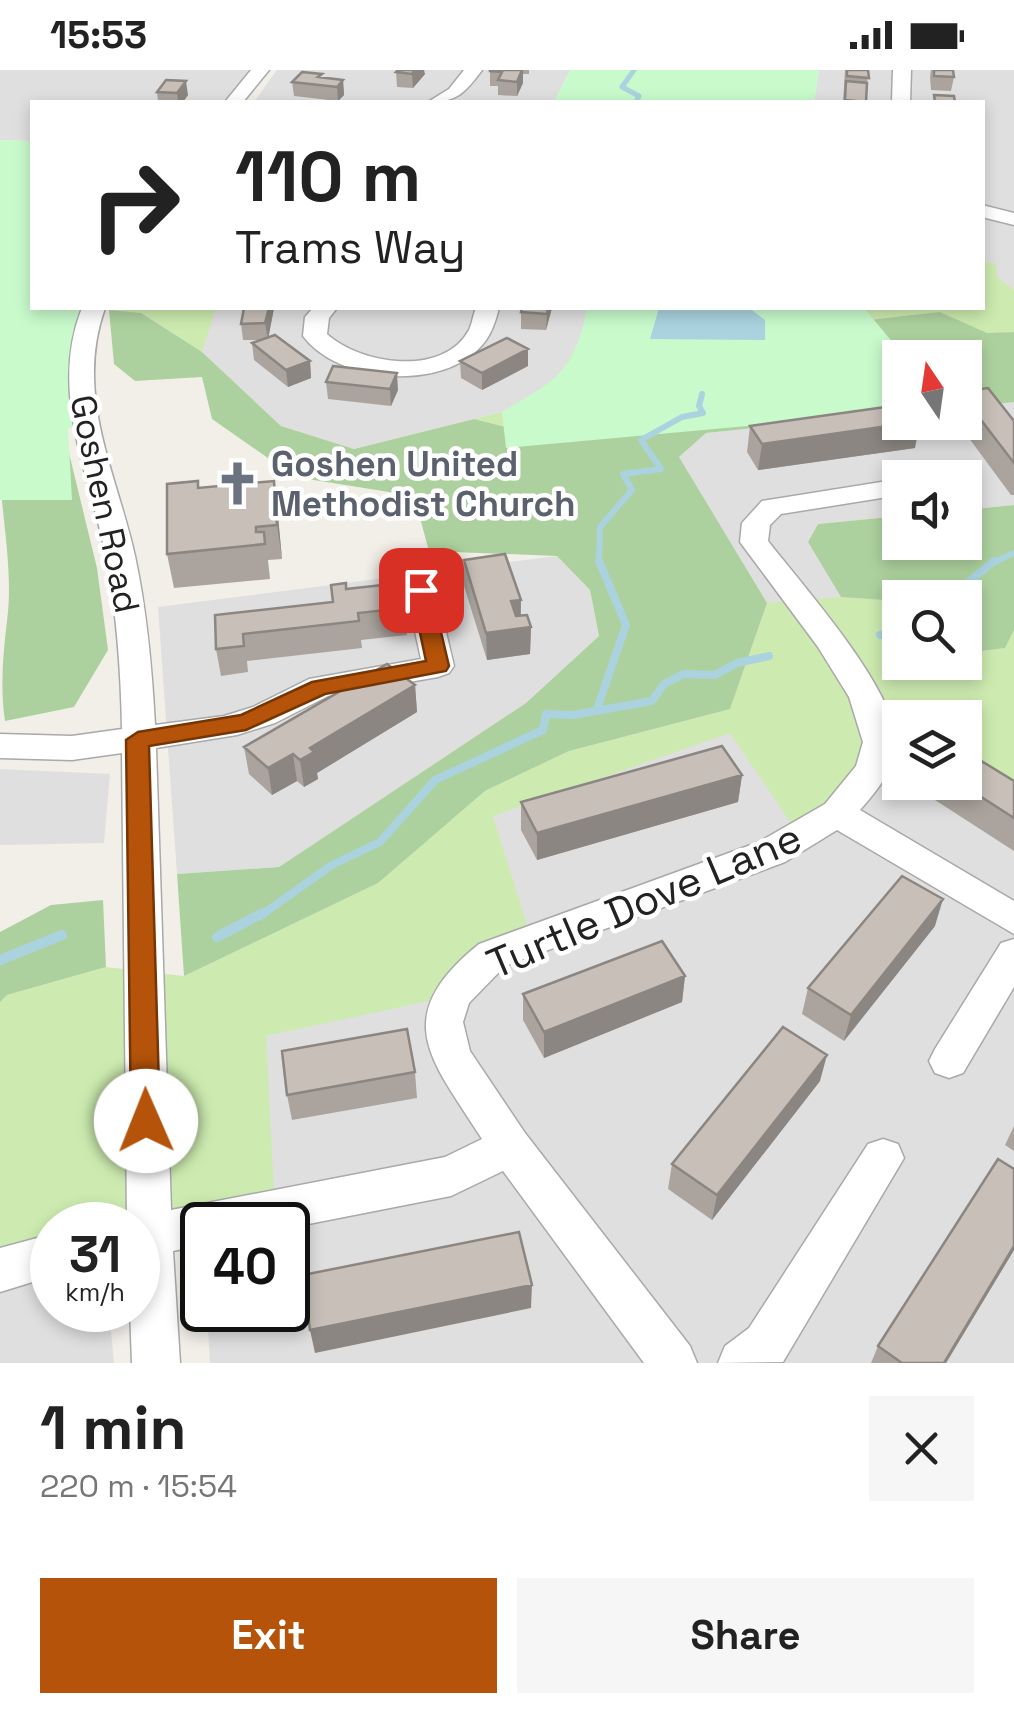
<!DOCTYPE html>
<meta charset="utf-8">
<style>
:root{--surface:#fff;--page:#f6f6f6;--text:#222;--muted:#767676;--accent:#b45309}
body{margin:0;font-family:"Space Grotesk",sans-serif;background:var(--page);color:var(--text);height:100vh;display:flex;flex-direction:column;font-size:38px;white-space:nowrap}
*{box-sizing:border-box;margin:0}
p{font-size:32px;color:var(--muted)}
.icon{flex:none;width:55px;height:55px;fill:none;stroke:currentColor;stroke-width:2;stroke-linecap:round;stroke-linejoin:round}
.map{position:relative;height:1293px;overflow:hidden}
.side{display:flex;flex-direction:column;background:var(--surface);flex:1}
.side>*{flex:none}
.hud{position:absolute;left:30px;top:30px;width:955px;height:210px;border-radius:0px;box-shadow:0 5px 15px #0003;background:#fff;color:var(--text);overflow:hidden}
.needle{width:65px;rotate:347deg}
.tools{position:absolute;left:882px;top:270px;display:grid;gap:20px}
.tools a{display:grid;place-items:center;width:100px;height:100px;border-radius:0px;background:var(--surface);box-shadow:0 5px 15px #0003;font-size:50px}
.speed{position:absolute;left:30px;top:1132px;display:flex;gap:20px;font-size:50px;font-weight:700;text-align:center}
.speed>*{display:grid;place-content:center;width:130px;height:130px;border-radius:50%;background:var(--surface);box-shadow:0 5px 15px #0003;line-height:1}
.speed small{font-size:25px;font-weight:400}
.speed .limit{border:5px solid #111;border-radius:15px;background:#fff;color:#111}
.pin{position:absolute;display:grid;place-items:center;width:85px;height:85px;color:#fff;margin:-42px;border-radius:20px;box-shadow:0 5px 15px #0006}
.me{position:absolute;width:110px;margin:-55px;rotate:359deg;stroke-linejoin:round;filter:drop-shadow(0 0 8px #0008)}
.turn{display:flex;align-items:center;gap:35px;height:210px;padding:0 40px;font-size:45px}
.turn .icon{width:130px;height:130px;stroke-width:2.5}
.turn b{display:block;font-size:70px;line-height:85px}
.round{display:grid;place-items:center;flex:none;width:105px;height:105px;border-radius:0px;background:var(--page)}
.headline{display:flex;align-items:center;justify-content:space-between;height:170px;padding:0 40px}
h1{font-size:60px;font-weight:700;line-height:75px}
.action{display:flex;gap:20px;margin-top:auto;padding:20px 40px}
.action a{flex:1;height:115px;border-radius:0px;background:var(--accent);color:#fff;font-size:40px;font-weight:700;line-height:115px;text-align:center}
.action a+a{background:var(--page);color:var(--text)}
.status{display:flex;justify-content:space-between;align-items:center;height:70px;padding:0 50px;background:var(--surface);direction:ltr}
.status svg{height:28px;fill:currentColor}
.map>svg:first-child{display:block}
.residential{fill:#e0dfdf;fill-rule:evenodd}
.grass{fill:#cdebb0}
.forest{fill:#add19e}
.park{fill:#c8facc}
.water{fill:#aad3df}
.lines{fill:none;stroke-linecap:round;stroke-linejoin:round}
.stream-far3{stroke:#aad3df;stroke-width:5}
.stream-far2{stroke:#aad3df;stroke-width:6}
.stream-far1{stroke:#aad3df;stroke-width:8}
.stream{stroke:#aad3df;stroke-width:10}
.minor-casing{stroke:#a9a9a9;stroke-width:3}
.minor{fill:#fff;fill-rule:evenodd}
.wall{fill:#aba49e}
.shaded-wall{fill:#8b8681}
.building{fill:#c7bfb8;stroke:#8b8681;stroke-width:2.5}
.route{fill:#b45309;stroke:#753606;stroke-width:2.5}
.labels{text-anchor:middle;stroke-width:9;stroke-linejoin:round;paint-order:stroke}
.worship-label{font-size:35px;font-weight:bold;fill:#5b616d;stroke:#fff;text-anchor:start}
.street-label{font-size:35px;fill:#222;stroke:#fff}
.near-street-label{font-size:42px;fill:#222;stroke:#fff}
</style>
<div class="status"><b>15:53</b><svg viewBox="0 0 49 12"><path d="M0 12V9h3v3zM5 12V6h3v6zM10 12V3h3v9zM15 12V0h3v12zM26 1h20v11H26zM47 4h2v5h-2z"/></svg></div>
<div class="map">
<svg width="1014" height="1293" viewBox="0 0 1014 1293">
<rect width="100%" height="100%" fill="#f2efe9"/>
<!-- residential -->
<path class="residential" d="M0 0H253L227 32H32V71L0 70Z
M277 0H570L554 32H254Z
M819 0H1014V222L983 217 982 32H814Z
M111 238H587L581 267 558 309 502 342 354 379 281 356 202 282 109 240Z
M1014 331V435L965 440V408H900V446L818 454 808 472 900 531V592H965V583L1005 578 1014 560V1293H210L207 1240H288V1155H202V1182L184 906 569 681 679 387 706 363 900 343V352H965V336ZM900 648H965V712H900Z
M557 486 590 520 599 566 526 633 279 797 177 804 158 537Z
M0 699 110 704 104 773 0 775Z
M0 932 52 1155V1240H109L114 1293H0Z"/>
<!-- grass -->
<path class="grass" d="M983 191 996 194 997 207 1014 220V262L987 264 940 242 506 357 474 349 502 342 558 309 581 267 749 238H982Z
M111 238H216L202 282 141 243 109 240Z
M841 527 900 531V592H965V583L1005 578 1014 560V711L965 692V648H900V666L880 658V675L801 768 730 663 493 746 532 871 452 926 266 966 275 1140 138 1168V1155H52V1185L0 1200V932L7 925 106 897 184 906 378 813 485 721 569 681 730 639 767 533Z"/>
<!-- forest -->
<path class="forest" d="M109 240 141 243 202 282 281 356 354 379 474 349 506 357 824 255 940 242 987 263 1014 262V332L965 337V288H900V343L706 363 679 387 767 533 730 639 569 681 485 721 378 813 184 906 177 804 279 797 526 633 599 566 590 520 557 486 429 481 414 426 295 407 212 349 202 307 135 311 114 294Z
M61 350 97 498 108 580 74 637 5 651C0 618 3 584 7 551 14 498 0 443 0 392Z
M1014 435V560L1005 578 965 583V528H900V531L841 527 808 472 818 454 900 446V472H965V440Z
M103 830 106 897 7 925 0 932V862L51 835Z"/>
<!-- park -->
<path class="park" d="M570 0H819L814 32H554Z
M0 70 32 71V238H92L87 245 79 357 68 358 72 430H0Z
M587 238H864L905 287 900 288V342L506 378 502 342C556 310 574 304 587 238Z"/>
<!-- water -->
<path class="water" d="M659 238H749L765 250V270L650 269Z"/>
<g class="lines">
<!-- stream-far3 -->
<path class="stream-far3" d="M634 0 622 17 639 26 636 32"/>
<!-- stream-far2 -->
<path class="stream-far2" d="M599 494 600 457 632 420 623 404 661 399 641 370 682 347 703 343 699 336 702 324
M991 494 1014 483"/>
<!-- stream-far1 -->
<path class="stream-far1" d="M949 528 994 491
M880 565 900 558
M597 639 626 555 599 491
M260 846 332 795 380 772 435 710 543 660 546 644 573 645 652 631 664 614 684 604 715 605 737 593 769 586"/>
<!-- stream -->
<path class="stream" d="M217 867 263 843
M0 890 62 865"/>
<defs>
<path id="minor" d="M251 0H269L243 32H225Z
M464 0H482C465 23 457 32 428 32L449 19Z
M893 0H911L910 32H892Z
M982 135 1014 143V155L982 147Z
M82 238H105C74 325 116 401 135 486 147 542 152 598 155 655L224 646 253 637 309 609 421 589 406 520 411 513H431L436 520 454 596 449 603 438 607 328 626 275 653 237 665 156 678 171 1140 445 1087 482 1069C431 989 388 948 479 874L759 772 825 734 856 696 863 672 849 627 818 577 740 472 742 453 762 431 900 409V425L781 444 770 455 768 471C802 515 896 619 896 673 897 697 875 723 860 740L1014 831V864L837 760 785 792 505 896 469 933 463 952 470 981 525 1063 690 1276 697 1293H644L503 1101 451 1126 288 1158V1155H202V1175L173 1181 180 1293H132L130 1240H138V1155H121L127 1150 122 683 72 690 0 688V664L72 666 122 659C121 603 117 547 107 491 91 407 48 323 82 238Z
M313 238H337L329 248 327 264C360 294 443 308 469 260 472 254 473 245 476 238H499C494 257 489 271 473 284 429 320 337 311 303 266L305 247Z
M1014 869V917L963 1003 949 1008 935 1003 929 991 935 979 1001 873Z
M883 1069 898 1074 904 1088 783 1292 718 1293 725 1276 749 1258 868 1074Z
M52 1164V1206L0 1222V1178Z"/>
</defs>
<!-- minor casing -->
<use href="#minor" class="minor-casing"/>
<!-- minor -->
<use href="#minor" class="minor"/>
</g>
<!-- wall -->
<path class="wall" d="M490 0H529V4H523V13L517 26 498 25V16H490Z
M845 0H868L866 32H843Z
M928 0H953L954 7 951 21 931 20 930 7 931 0Z
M396 2 425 4 413 18 397 17Z
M322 8 343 10 344 25 338 31 294 26 292 12Z
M166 10 188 25 183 32H158L157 22Z
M244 238H274L268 268 310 291 311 308 288 317 254 290 252 273 262 270H243L241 254Z
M552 238 546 260 521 259V242Z
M460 291 528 296 482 320 461 308Z
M326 312 398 320 391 336 328 329Z
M965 321 1014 351V425H1011L957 352H965Z
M750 356 915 378 758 400 747 382Z
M274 411 282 489 268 490 270 509 174 518 167 484 199 418Z
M464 490 521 530V546L531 557 530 584 487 590 464 516Z
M346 519 405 538 407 565 361 570 362 578 247 591 248 602 221 606 216 579 215 545 333 532Z
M415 615 417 642 317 703 318 709 304 717 297 711 272 725 249 704 244 677Z
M742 705 738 732 537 790 521 760V732Z
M1014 711V781L921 721 923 712Z
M935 856 844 971 802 944 808 918Z
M685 906 682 932 544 988 523 950V924Z
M415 1002 417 1028 292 1050 287 1025Z
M820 1011 712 1150 668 1119 672 1094Z
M1014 1056V1081L1005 1075Z
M1014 1099V1180L946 1293H871L878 1276Z"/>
<!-- shaded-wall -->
<path class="shaded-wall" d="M415 0H424L425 4 413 18 412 4Z
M523 0V13L517 26V12Z
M343 10 344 25 338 31 337 17Z
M186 11 188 25 183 32H178L177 23Z
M269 238H274L268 270 265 253Z
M549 238H552L546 260 547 244Z
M528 279V296L482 320V303Z
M310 291 311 308 288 317 286 300Z
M397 303 398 320 391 336 390 319Z
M920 352 915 378 758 400 762 374Z
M274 411 278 445 282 489 277 455Z
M521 530 520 556 511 531Z
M531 557 530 584 487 590 486 563Z
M415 615 417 642 317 703 318 709 304 717 300 690 310 678Z
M293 684 297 711 272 725 268 698Z
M742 705 738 732 537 790V763Z
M943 829 935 856 844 971 851 945Z
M685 906 682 932 544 988V962Z
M827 985 820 1011 712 1150 717 1125Z
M1014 1176V1180L946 1293H944Z
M532 1215 531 1238 315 1283 310 1260Z"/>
<!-- building -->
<path class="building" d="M398 0H415L412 4 396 2Z
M490 0H522L517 12 498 10 502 2 490 1Z
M847 0H868L869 8 847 6Z
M934 0H953L954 7 934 6Z
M302 2 322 4 318 7 343 10 337 17 292 12Z
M166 10 186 11 177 23 157 22Z
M846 11 867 13 866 32 845 30Z
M934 25 954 26 955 32H935Z
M244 238H269L265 253 241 254Z
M522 238H548L547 244 521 242Z
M275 265 310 291 286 300 252 273Z
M507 268 528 279 482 303 460 291Z
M333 296 397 303 390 319 326 312Z
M988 318 1014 351V393L965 329V321Z
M900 335V352H916L762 374 750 356Z
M198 411V418L274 411 277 455 256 457V462H264L265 474 167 484V414Z
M505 484 521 530 511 531 516 546 527 545 531 557 486 563 464 490Z
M346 513V519L400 513 405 538 358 543 359 551 243 564 244 576 216 579 215 545 333 532 331 515Z
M387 594 415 615 310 678 314 682 300 690 293 684 268 698 244 677Z
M722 676 742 705 537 763 521 732Z
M965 681 1014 711V748L958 712H965Z
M902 806 943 829 851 945 808 918Z
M662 871 685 906 544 962 523 924Z
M783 957 827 985 717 1125 672 1094Z
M407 959 415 1002 287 1025 282 981Z
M998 1089 1014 1099V1176L944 1293H902L878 1276Z
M519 1162 532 1215 310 1260 303 1205Z"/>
<!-- route -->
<path class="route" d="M421 514 431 520 449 596 446 601 325 624 246 660 149 676 160 1051 156 1060 146 1064 135 1060 131 1051 126 670 138 662 241 645 312 612 426 591 411 520Z"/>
<!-- icons -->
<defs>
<symbol id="church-bare" viewBox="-9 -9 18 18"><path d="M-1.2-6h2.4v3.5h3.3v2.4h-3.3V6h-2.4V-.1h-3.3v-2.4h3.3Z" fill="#6b7280" stroke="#fff" stroke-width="2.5" paint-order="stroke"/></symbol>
</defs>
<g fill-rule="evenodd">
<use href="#church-bare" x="206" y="382" width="63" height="63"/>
</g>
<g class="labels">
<!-- worship labels -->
<g class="worship-label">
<text x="271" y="406">Goshen United<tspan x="271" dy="40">Methodist Church</tspan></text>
</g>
<!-- street labels -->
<g class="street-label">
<text transform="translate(105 434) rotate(78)" y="12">Goshen Road</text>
</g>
<!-- near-street labels -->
<g class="near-street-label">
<text transform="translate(644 830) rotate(-23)" y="15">Turtle Dove Lane</text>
</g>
</g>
</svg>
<div class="tools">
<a><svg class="needle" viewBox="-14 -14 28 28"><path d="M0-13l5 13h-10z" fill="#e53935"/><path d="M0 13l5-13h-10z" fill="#767676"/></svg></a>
<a><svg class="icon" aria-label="sound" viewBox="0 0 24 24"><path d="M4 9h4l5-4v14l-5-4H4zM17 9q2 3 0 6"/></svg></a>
<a><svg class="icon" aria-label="search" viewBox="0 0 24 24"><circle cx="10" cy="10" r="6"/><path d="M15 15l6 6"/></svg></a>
<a><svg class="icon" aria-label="layers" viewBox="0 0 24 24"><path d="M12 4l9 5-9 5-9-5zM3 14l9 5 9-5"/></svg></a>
</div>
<div class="speed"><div>31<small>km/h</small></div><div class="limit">40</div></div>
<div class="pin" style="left:421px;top:520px;background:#d93025"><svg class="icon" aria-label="arrive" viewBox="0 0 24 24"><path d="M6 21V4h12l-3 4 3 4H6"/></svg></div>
<svg class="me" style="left:146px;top:1051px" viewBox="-20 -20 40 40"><circle r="19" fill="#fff"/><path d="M0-13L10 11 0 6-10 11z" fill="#b45309"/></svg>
<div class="hud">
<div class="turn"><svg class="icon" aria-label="right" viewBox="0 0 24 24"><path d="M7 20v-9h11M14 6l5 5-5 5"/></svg><div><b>110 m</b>Trams Way</div></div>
</div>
</div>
<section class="side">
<div class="headline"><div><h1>1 min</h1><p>220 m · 15:54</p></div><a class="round"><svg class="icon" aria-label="close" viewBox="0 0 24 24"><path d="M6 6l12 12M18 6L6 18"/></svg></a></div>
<div class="action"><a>Exit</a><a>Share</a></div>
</section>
